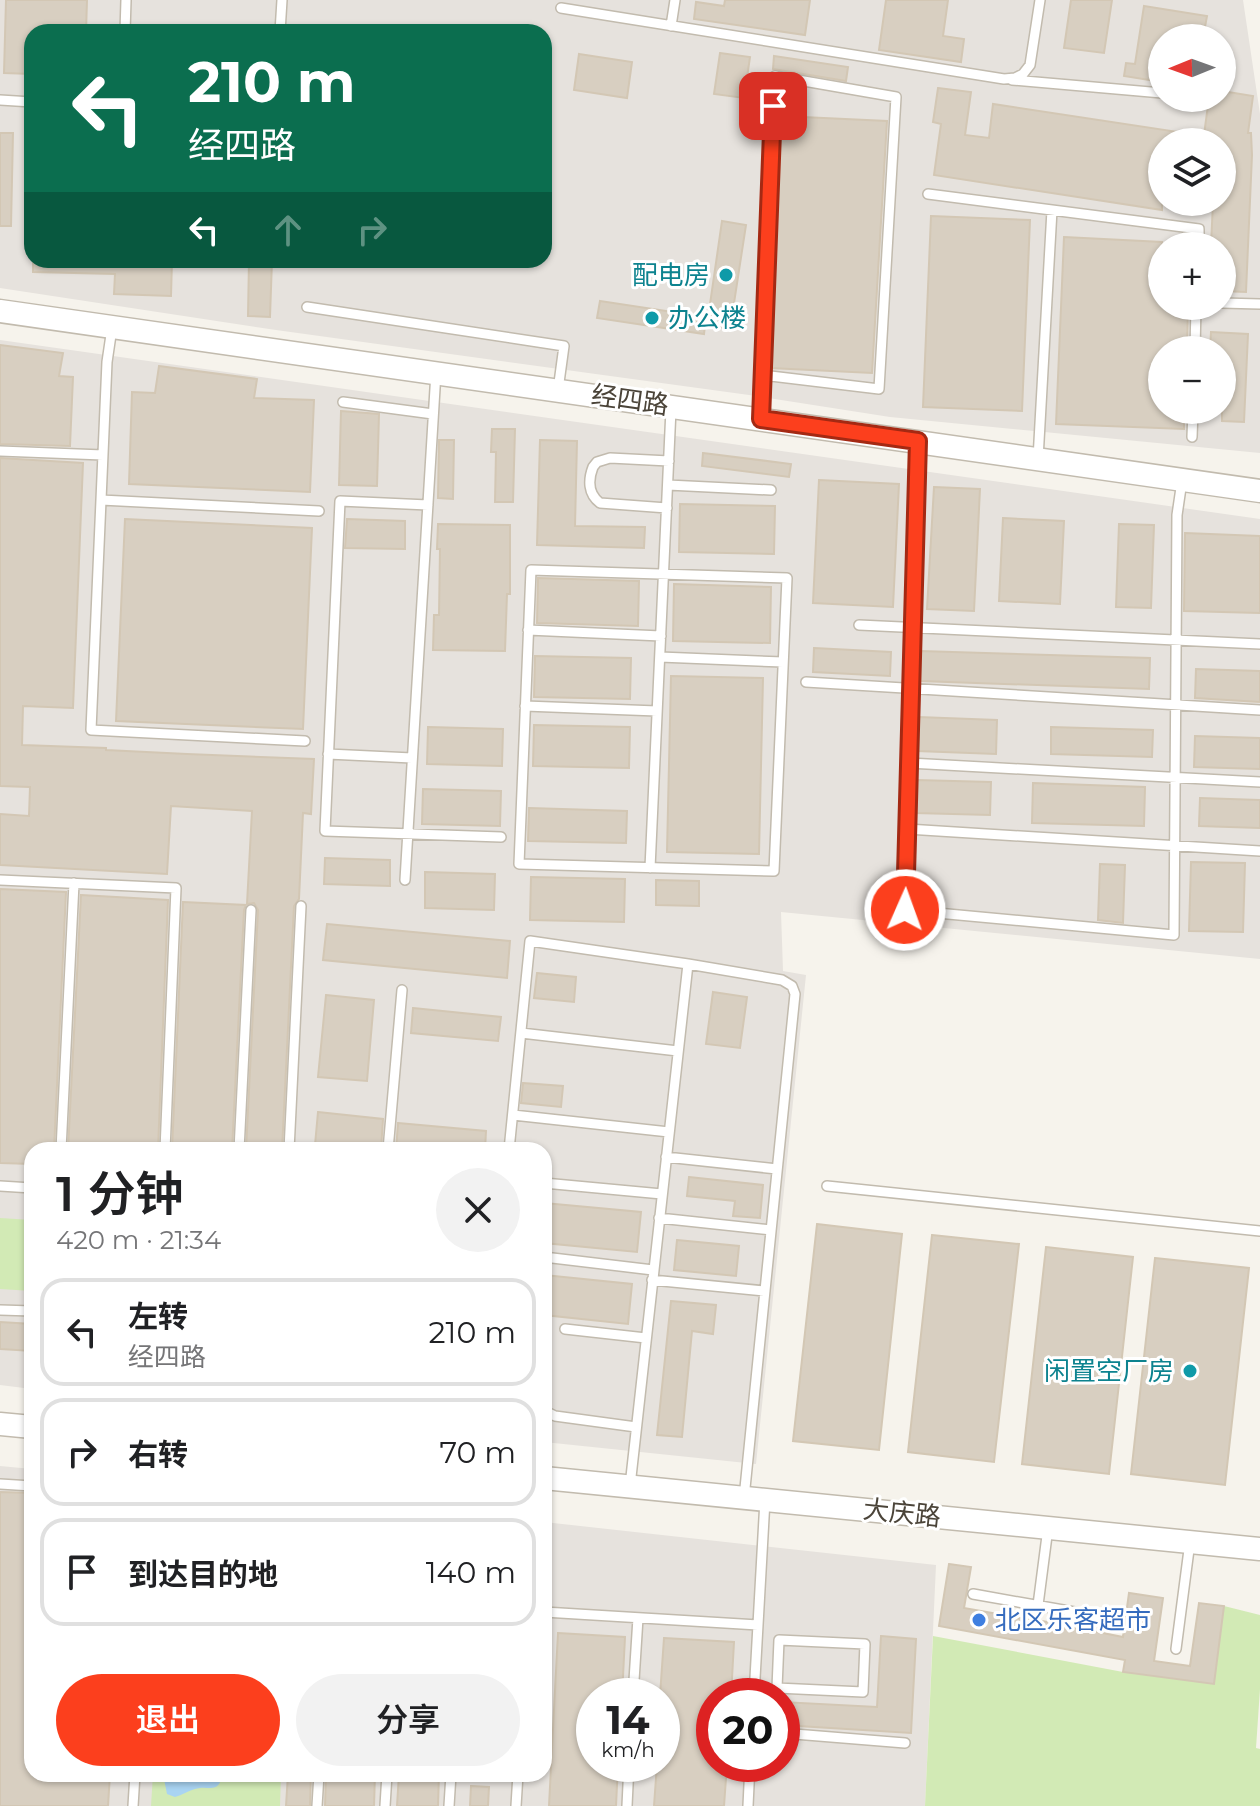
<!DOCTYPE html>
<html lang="zh">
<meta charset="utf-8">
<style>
:root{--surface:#fff;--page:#f2f2f2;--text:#202124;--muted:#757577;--line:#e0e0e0;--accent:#fc3f1d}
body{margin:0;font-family:Montserrat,"Noto Sans SC",sans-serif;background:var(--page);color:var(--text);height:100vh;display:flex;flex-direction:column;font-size:30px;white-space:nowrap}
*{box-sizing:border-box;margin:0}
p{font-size:26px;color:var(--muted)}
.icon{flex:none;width:44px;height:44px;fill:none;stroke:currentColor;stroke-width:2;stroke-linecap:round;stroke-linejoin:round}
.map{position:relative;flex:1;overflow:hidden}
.drawer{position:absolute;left:24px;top:1142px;width:528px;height:640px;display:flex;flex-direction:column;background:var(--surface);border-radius:24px;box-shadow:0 2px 6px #0004}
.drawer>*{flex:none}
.hud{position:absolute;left:24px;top:24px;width:528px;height:244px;border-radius:24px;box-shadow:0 2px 6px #0004;background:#0b6e4f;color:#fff;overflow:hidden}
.needle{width:52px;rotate:269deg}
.buttons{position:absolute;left:1148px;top:24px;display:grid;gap:16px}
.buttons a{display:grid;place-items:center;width:88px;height:88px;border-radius:50%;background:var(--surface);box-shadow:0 2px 6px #0004;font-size:40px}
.speed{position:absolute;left:576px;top:1678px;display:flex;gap:16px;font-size:40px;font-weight:700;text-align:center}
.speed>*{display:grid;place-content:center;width:104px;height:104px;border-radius:50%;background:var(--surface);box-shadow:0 2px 6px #0004;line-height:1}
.speed small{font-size:20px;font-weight:400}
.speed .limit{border:12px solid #d22;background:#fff;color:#111}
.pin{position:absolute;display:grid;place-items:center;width:68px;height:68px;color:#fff;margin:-34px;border-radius:16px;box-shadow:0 4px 12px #0006}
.me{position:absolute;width:88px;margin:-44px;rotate:2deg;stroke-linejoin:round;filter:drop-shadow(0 0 6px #0008)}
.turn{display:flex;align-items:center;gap:28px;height:168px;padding:0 32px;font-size:36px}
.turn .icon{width:104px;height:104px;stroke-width:2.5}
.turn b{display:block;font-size:56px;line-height:68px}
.lanes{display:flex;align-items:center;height:76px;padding:0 32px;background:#0003;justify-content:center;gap:40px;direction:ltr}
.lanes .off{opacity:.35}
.round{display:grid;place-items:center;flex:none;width:84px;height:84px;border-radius:42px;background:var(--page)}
.overview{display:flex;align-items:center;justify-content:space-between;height:136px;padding:0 32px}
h1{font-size:48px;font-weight:600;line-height:60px}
.cta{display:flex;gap:16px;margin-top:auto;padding:16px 32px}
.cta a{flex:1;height:92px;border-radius:48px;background:var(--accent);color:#fff;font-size:32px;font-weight:600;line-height:92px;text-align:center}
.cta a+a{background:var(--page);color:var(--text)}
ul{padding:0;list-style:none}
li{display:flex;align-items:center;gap:24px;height:108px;margin:0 16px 12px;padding:0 16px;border:4px solid var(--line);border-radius:24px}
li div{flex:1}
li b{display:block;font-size:30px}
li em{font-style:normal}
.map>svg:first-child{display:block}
.industrial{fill:#e6e2dd;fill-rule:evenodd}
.green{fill:#d2eab5}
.water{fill:#a9d4f2}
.building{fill:#d8cfc1;stroke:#d3c7b4;stroke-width:2}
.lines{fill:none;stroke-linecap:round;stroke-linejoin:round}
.service-casing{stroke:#c2bbae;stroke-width:12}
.tertiary-casing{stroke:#c2bbae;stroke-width:25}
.service{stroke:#fff;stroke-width:9}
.tertiary{stroke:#fff;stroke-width:22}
.route-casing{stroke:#a42913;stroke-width:20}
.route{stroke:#fc3f1d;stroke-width:14}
.culture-dot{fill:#0f9aa8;stroke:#fff;stroke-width:3}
.shop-dot{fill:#3f7fe0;stroke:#fff;stroke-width:3}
.labels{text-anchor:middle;stroke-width:6;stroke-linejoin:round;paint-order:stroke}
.culture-label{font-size:26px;fill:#0d838f;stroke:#fff;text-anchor:end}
.street-label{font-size:26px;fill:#4b4439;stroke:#fff}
.shop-label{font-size:26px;fill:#366cbe;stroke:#fff;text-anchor:start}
</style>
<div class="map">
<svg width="1260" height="1806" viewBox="0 0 1260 1806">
<rect width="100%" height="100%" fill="#f6f3ec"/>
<!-- industrial -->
<path class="industrial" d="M0 0H1243L1260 114V453L890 417 749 395 276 330 0 288ZM32 32H544V260H32ZM1162 38H1222V98H1162ZM1162 142H1222V202H1162ZM1162 246H1222V306H1162ZM1162 350H1222V410H1162Z
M0 340 1260 519V959L781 912 783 971 806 975 756 1464 544 1442V1150H32V1389L0 1385Z
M0 1466 32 1469V1774H544V1522L936 1565 925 1806H0ZM594 1696H662V1764H594ZM714 1696H782V1764H714Z"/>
<!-- green -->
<path class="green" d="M0 1218 32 1220V1291L0 1289Z
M1224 1606 1260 1615V1689L1256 1748 1260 1749V1806H925L933 1636 1123 1672 1214 1683Z
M153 1774H281L280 1806H151Z"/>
<!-- water -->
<path class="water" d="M163 1774H223C217 1796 210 1784 195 1789 188 1791 182 1795 175 1797L167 1794Z"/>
<!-- building -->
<path class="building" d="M6 0H87L86 32H32V74L4 73Z
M725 0H810L805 35 694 19 696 2 724 6Z
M886 0H948L943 36 964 39 961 62 879 50Z
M1071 0H1112L1104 53 1064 48Z
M1144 6 1207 16 1203 38H1162V82L1124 76 1126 63 1135 64Z
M720 53 750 57 744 98 714 94Z
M579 54 632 62 627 98 574 90Z
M774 56 848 67 846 81 773 69Z
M938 88 971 92 965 135 989 138 993 104 1198 135V142H1162V210L934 175 941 124 933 122Z
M1222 91 1253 96 1248 133H1251L1252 155 1246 292 1222 291V246H1211L1213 202H1222V142H1203L1209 98H1222Z
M781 116 887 121 872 373 770 368Z
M0 133H13L11 226H0Z
M931 216 1030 220 1022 411 923 407Z
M722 221 746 225 730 329 707 325Z
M1064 237 1162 242V306H1188L1187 350H1162V410H1184V429L1056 424Z
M33 260H172L171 296 114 294 115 274 33 272Z
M249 260H272L270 317 248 316Z
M600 301 706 317 704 334 597 318Z
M1211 332 1248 334 1244 422 1222 421V350H1210Z
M0 345 63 353 59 376 73 377 70 446 0 444Z
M159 366 257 379 254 398 314 400 310 492 129 484 132 392 155 393Z
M341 411 379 414 377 486 339 485Z
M492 429H515L513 502H495L496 452H491Z
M439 440H454L453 499 438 498Z
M540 440 577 441 575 526 645 527 644 548 537 545Z
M703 453 791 464 789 477 702 466Z
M0 458 83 463 73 708 23 706 22 745 106 748V750L187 754 314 759 311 814 303 813 299 899 294 906 282 1150H246L258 910 254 903 247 904 252 811 171 806 167 874 0 865V814L29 816 30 787 0 786Z
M819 480 899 484 893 607 813 603Z
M934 487 980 489 974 611 927 609Z
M680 504 775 506 774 554 679 552Z
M1003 518 1064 521 1060 604 999 601Z
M125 519 312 528 303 729 116 721Z
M347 519 405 521V549L345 548Z
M438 524 510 525V594H507L505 651 433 650 434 615H439L440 549H437Z
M1119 524 1154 525 1151 608 1116 607Z
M1185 533 1260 536V613L1184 611Z
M538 578 639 581 638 626 537 623Z
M674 584 771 587 770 643 673 641Z
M814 648 891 652 890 676 813 672Z
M920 651 1150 658 1149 689 920 681Z
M535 656 631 658 630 699 534 697Z
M1196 669 1260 671V702L1195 698Z
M671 676 763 678 759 854 667 852Z
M918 717 997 720 996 754 917 751Z
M534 725 630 727 629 768 533 766Z
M428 727 503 729 502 766 427 764Z
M1051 727 1153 730 1152 757 1051 754Z
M1195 736 1260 738V769L1194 767Z
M916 780 991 782 990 815 915 813Z
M1033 783 1145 787 1144 826 1032 823Z
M423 789 501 791 500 826 422 824Z
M1200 798 1260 800V828L1199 826Z
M529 808 627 811 626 843 528 841Z
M325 858 390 860V886L324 884Z
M1191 862 1245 863 1243 932 1189 931Z
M1100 864 1125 865 1123 923 1098 920Z
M425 872 495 874 494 910 425 908Z
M531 877 625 879 624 922 530 920Z
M656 880 699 881V906L656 905Z
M0 889 66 892 54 1150H32V1164L0 1163Z
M81 895 168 900 158 1150H68Z
M183 902 246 905 244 910 232 1150H172Z
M327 924 510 941 507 978 323 960Z
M537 973 576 977 574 1002 534 998Z
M713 992 747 997 740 1048 706 1044Z
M326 995 374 1000 367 1081 318 1077Z
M413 1008 501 1017 498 1041 411 1033Z
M523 1083 563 1086 561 1107 521 1103Z
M318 1112 383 1119 381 1150 315 1145Z
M398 1123 486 1131 485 1150H396Z
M689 1177 763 1185 760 1218 733 1216 735 1201 687 1196Z
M544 1203 641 1212 637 1252 544 1243Z
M817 1224 902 1234 879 1450 793 1441Z
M932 1235 1019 1244 994 1462 908 1452Z
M677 1240 739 1246 736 1276 674 1270Z
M1046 1247 1133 1257 1109 1474 1022 1464Z
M1155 1258 1249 1268 1225 1485 1131 1474Z
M544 1275 632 1284 628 1324 544 1315Z
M671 1301 716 1305 713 1334 692 1331 682 1437 657 1435Z
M0 1322 32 1324V1351L0 1349Z
M0 1492 32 1493V1774H110L108 1806H0Z
M949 1564 971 1567 964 1608 1037 1621V1620L1123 1637 1129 1593 1163 1598 1154 1661 1190 1666 1199 1603 1224 1606 1214 1684 1123 1672 1125 1660 939 1626Z
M558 1633 625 1637 622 1696H594V1764H618L616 1806H549Z
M881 1636 916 1639 911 1733 782 1725V1702L877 1707Z
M664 1638 734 1642 731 1696H714V1764H727L724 1806H654L657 1764H662V1696H660Z
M288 1774H311L310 1806H286Z
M326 1774H375L374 1806H325Z
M399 1774H439L438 1806H397Z
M471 1786 489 1787 488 1806H470Z"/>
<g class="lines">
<defs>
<path id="service" d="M561 8 1004 79 1015 78 1023 74 1030 65 1040 0
M671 26 675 0
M125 32 126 0
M280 32 282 0
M1012 80 1162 93
M0 100 32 102
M928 194 1199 229V246
M1222 303 1260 304
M307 307 564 346 558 390
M112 328 107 362 91 730 305 741
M1195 350 1196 306
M343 402 433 414
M761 419 762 375 775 76 896 97 879 389 762 375
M1192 437 1193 410
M918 441 905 910 1174 935 1177 515 1182 481
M0 451 103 455
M1038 459 1052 210
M668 485 771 490
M101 500 319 511
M428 505 340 501 325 831 501 837
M667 508 600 503C588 494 588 480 593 467L597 462 610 458 669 461
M531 570 787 578 774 871 519 864Z
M859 625 1260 644
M528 630 661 636
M660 657 783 662
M806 682 1260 710
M525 706 657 711
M328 754 412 758
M909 763 1260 782
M907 829 1260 851
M650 868 671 409
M0 880 176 888 165 1150
M405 880 436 372
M688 964 782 980 792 986 795 994 744 1498
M521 1033 678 1051
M513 1115 669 1132
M61 1150 74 883
M239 1150 251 910
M289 1150 301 906
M388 1150 402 990
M509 1150 530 941 688 964 630 1486
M666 1157 777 1169
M544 1183 662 1194
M0 1186 32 1188
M827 1186 1260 1231
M659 1218 771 1230
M544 1257 653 1270
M652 1280 765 1291
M0 1310 32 1311
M565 1329 646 1338
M544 1364 545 1348
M544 1409 547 1412 555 1416 636 1427
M0 1484 32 1486
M973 1594 1114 1619
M1038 1605 1048 1528
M544 1612 758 1625
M779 1640 865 1644 863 1692 777 1688Z
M1176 1649 1190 1542
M633 1696 638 1618
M754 1696 765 1500
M782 1733 905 1743
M133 1806 135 1774
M317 1806 319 1774
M385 1806 387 1774
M449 1806 451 1774
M516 1806 518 1774
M627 1806 629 1764
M748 1806 750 1764"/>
<path id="tertiary" d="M0 311 1260 491
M0 1424 32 1427
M544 1478 1260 1549"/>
</defs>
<!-- service casing -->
<use href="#service" class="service-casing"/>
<!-- tertiary casing -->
<use href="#tertiary" class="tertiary-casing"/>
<!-- service -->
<use href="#service" class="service"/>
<!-- tertiary -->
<use href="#tertiary" class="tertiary"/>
</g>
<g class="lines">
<defs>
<path id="route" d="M773 106 761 419 918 441 905 910"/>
</defs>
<!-- route casing -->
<use href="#route" class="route-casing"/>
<!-- route -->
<use href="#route" class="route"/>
</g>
<!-- markers -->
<g class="culture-dot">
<circle cx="726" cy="275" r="8"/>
<circle cx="652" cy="318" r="8"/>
<circle cx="1190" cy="1371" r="8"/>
</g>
<circle class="shop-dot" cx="979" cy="1620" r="8"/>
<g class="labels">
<!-- culture labels -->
<g class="culture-label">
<text x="710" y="284">配电房</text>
<text x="668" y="327" text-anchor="start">办公楼</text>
<text x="1174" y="1380">闲置空厂房</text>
</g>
<!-- street labels -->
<g class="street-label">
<text transform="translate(630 400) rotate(8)" y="9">经四路</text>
<text transform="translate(902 1513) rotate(6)" y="9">大庆路</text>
</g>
<!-- shop labels -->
<g class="shop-label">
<text x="995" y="1629">北区乐客超市</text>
</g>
</g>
</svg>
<div class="buttons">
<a><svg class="needle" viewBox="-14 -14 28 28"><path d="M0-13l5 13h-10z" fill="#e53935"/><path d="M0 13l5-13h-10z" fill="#757577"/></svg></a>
<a><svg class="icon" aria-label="layers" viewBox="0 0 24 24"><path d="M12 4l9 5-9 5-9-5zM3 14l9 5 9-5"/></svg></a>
<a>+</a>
<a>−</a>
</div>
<div class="speed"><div>14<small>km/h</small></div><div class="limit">20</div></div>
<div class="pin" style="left:773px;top:106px;background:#d93025"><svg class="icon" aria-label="arrive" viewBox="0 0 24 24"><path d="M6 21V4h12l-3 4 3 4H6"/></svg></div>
<svg class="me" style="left:905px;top:910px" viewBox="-20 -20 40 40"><circle r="17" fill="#fc3f1d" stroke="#fff" stroke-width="3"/><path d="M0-11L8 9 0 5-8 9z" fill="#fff"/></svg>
<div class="hud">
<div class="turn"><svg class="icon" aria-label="left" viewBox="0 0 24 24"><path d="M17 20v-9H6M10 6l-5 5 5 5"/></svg><div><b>210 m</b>经四路</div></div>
<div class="lanes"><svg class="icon" aria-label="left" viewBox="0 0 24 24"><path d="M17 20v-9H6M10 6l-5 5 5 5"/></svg><svg class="icon off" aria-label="ahead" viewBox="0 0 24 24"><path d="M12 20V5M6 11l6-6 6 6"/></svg><svg class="icon off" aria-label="right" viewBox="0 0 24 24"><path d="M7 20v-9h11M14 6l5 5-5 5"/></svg></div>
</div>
<section class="drawer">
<div class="overview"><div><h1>1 分钟</h1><p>420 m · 21:34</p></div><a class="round"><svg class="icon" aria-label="close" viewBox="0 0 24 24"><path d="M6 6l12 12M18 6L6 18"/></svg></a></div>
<ul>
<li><svg class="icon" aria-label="left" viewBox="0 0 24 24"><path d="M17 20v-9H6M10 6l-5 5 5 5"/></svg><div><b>左转</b><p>经四路</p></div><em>210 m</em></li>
<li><svg class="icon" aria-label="right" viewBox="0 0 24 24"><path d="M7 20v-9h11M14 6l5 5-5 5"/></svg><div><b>右转</b></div><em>70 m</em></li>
<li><svg class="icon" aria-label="arrive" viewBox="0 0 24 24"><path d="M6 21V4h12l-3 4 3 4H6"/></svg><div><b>到达目的地</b></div><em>140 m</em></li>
</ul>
<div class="cta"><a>退出</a><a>分享</a></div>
</section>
</div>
